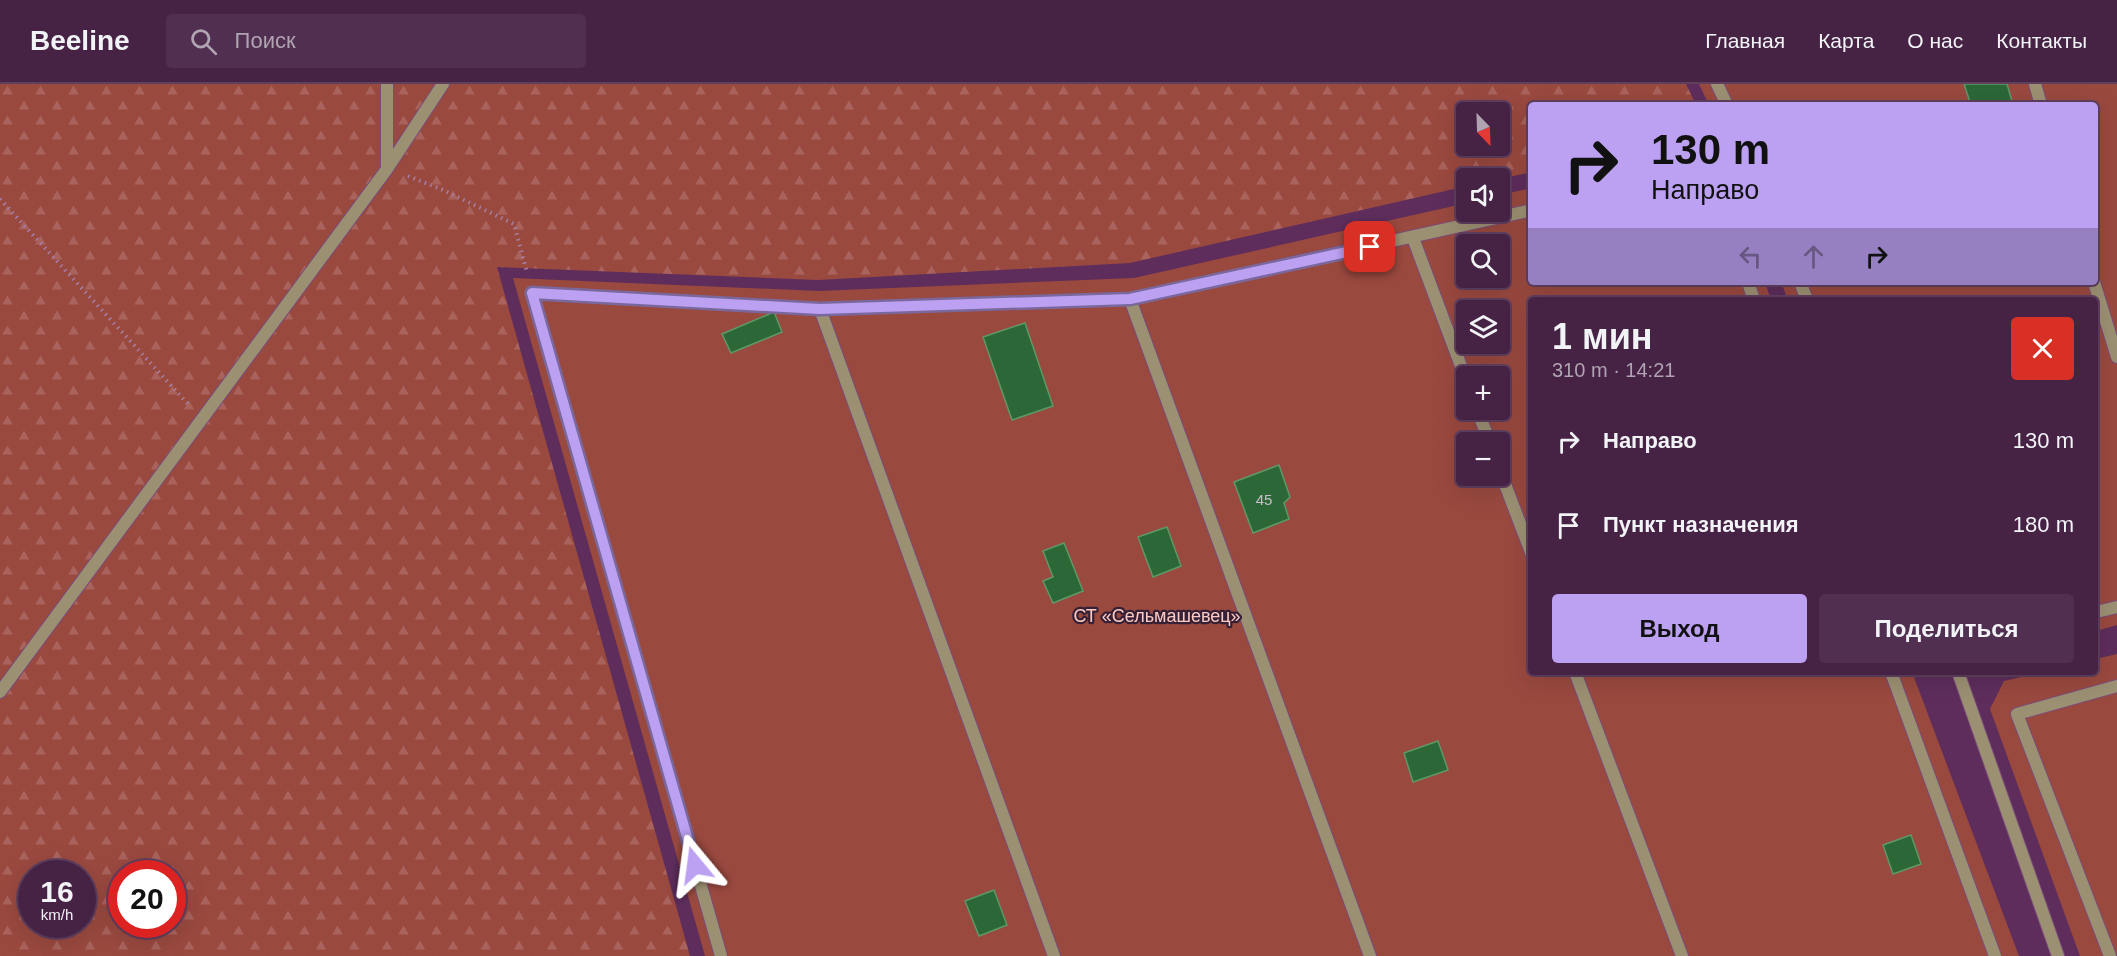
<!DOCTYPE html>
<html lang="ru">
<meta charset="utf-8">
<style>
:root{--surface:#462245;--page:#502f50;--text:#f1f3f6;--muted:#b0a4b3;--line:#5e3f5e;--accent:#bca0f2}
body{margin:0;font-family:Arial,sans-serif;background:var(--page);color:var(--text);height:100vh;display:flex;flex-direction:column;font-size:22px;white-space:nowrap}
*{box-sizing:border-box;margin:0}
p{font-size:20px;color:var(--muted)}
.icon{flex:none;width:33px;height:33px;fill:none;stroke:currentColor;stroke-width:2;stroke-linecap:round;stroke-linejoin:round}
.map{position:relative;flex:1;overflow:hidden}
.panel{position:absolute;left:1528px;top:213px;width:570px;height:378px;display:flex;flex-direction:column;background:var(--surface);border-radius:6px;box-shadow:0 6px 24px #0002,0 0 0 2px var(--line)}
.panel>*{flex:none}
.banner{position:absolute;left:1528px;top:18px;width:570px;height:183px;border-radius:6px;box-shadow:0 6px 24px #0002,0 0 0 2px var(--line);background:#bca0f2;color:#111;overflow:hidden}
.needle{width:39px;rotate:157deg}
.fabs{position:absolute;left:1456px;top:18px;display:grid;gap:12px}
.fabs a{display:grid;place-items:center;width:54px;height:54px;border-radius:6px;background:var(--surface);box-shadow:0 6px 24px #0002,0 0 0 2px var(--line);font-size:30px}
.speed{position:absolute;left:18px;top:776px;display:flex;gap:12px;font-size:30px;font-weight:700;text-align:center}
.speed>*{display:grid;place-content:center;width:78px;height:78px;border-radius:50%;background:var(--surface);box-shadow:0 6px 24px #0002,0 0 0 2px var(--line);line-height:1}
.speed small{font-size:15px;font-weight:400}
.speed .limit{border:9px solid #d22;background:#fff;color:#111}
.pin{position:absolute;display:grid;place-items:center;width:51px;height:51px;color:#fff;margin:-26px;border-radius:12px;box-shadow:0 3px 9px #0006}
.me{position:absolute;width:66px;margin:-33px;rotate:344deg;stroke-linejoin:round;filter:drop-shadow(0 0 4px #0008)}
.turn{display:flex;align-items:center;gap:21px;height:126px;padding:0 24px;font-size:27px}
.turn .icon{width:78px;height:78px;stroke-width:2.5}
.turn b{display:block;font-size:42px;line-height:51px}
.lanes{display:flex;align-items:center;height:57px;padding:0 24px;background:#0003;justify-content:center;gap:30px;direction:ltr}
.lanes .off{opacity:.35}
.round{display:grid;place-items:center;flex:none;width:63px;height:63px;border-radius:6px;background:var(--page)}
.overview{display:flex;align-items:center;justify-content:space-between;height:102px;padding:0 24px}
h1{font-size:36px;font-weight:700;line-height:45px}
.primary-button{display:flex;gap:12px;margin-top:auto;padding:12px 24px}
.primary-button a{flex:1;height:69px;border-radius:6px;background:var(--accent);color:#111;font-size:24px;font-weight:700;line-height:69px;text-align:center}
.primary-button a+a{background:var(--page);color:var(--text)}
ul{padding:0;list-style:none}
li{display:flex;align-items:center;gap:18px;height:84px;padding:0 24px}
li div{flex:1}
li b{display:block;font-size:22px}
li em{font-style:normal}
header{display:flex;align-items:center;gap:36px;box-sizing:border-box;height:84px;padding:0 30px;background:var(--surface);border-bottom:2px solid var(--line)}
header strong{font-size:28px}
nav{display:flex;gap:33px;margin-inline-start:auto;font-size:21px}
.search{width:420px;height:54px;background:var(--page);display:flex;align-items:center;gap:15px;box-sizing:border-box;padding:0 21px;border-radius:6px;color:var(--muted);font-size:22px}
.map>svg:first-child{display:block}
.forest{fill:url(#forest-firs);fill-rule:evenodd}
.garden{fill:#9a493f;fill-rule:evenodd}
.building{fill:#2c6738;stroke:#5d9967;stroke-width:1.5}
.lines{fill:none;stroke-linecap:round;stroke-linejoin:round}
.service-casing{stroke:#7a4c78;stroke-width:14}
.minor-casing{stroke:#7a4c78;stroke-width:14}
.path{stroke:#a77ea4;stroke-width:4;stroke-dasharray:1.5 4.5;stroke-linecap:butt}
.service{stroke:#9c9073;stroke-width:12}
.minor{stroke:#9c9073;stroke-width:12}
.route-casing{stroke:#7a689d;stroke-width:15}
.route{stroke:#bca0f2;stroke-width:10}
.labels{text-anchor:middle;stroke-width:4.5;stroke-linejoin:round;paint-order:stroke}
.number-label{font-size:15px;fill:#c6bfc7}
.park-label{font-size:18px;fill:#fccac2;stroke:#362035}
</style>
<header>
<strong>Beeline</strong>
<div class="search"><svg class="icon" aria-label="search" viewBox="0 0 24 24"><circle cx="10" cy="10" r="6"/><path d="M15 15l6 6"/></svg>Поиск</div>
<nav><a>Главная</a><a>Карта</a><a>О нас</a><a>Контакты</a></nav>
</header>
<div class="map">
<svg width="2117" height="872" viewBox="0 0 2117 872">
<defs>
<pattern id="forest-firs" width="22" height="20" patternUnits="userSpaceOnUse" patternTransform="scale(1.5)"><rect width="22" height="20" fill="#9a493f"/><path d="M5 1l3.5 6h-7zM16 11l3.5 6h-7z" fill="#a9635c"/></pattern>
</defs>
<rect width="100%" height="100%" fill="#5e2d5c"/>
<!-- forest -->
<path class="forest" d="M0 0H1686L1696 21H1532L1531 88 1500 95 1467 94V102L1130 179 818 196 497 183 690 872H0ZM1467 28H1500V62H1467ZM32 789H82V840H32ZM122 789H172V840H122Z"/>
<!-- garden -->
<path class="garden" d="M1699 0H2117V541L2096 547V216H1788L1781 198H2096V21H1709Z
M1531 104 1532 198H1765L1771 216H1532V588H1912L2019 872H705L513 194 819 207 1134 194 1467 119V128H1500V111ZM1467 160H1500V194H1467ZM1467 226H1500V260H1467ZM1467 292H1500V326H1467ZM1467 358H1500V392H1467Z
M2117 570V872H2080L1990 625 2004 597 2042 588H2096V575Z"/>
<!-- building -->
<path class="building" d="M1964 0H2007L2013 21H1971Z
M774 228 782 248 731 269 722 250Z
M1025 239 1053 322 1012 336 983 253Z
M1279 381 1290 413 1284 419 1289 435 1253 449 1234 398Z
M1167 443 1181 482 1153 493 1138 453Z
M1064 459 1083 507 1053 519 1043 497 1053 493 1043 467Z
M1438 657 1448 686 1413 698 1404 669Z
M1911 751 1921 780 1893 790 1883 761Z
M994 806 1007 841 979 852 965 817Z"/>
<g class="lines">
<defs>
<path id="service" d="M1717 0 1727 21
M2035 0 2041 21
M1413 154 1467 298
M1748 198 1754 216
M1800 198 1807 216
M2094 198 2117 273
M1130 215 1370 872
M820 225 1054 872
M1477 326 1490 358
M1500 387 1532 471
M2096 528 2117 523
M1575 588 1682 872
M1891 588 1995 872
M721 872 532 209 820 225 1130 215 1532 126
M2110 872 2017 630 2117 602"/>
<path id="minor" d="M387 83V0
M1958 588 2058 872
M0 608 387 85 443 0"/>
</defs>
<!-- service casing -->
<use href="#service" class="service-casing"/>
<!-- minor casing -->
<use href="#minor" class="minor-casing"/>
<!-- path -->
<path class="path" d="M408 92 443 106 514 140 527 188
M0 115 188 320"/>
<!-- service -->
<use href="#service" class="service"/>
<!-- minor -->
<use href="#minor" class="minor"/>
</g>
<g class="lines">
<defs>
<path id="route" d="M695 781 532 209 820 225 1130 215 1370 163"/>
</defs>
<!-- route casing -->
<use href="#route" class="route-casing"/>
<!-- route -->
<use href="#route" class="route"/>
</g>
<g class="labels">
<!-- number labels -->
<g class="number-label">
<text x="1264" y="421">45</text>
</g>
<!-- park labels -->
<g class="park-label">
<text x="1157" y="538">СТ «Сельмашевец»</text>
</g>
</g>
</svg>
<div class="fabs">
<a><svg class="needle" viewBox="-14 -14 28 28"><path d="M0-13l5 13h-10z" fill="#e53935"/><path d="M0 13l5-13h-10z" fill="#b0a4b3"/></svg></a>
<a><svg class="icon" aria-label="sound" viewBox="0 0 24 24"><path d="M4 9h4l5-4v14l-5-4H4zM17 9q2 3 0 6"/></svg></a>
<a><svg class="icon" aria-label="search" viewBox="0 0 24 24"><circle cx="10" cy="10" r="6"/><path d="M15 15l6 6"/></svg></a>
<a><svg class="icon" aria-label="layers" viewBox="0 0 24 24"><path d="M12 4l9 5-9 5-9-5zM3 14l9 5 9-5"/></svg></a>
<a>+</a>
<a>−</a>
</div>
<div class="speed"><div>16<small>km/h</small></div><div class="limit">20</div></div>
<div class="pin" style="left:1370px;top:163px;background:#d93025"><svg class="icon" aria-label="arrive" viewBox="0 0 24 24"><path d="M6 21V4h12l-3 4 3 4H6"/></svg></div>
<svg class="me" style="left:695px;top:781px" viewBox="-20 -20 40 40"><path d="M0-17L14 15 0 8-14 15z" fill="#bca0f2" stroke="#fff" stroke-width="4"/></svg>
<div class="banner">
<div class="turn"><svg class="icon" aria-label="right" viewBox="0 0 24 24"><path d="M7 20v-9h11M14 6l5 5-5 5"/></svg><div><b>130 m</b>Направо</div></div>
<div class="lanes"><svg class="icon off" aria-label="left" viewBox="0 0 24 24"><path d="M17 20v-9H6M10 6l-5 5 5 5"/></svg><svg class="icon off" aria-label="ahead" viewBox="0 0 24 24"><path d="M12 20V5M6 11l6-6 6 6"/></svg><svg class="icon" aria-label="right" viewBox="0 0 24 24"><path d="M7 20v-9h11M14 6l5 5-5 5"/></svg></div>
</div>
<section class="panel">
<div class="overview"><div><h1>1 мин</h1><p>310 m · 14:21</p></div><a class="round" style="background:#d93025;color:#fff"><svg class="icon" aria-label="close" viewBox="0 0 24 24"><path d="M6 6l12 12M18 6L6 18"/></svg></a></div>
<ul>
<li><svg class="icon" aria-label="right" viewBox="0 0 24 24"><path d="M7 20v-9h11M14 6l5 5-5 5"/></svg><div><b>Направо</b></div><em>130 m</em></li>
<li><svg class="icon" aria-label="arrive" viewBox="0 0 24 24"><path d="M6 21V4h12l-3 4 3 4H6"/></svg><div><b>Пункт назначения</b></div><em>180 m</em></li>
</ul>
<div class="primary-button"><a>Выход</a><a>Поделиться</a></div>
</section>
</div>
